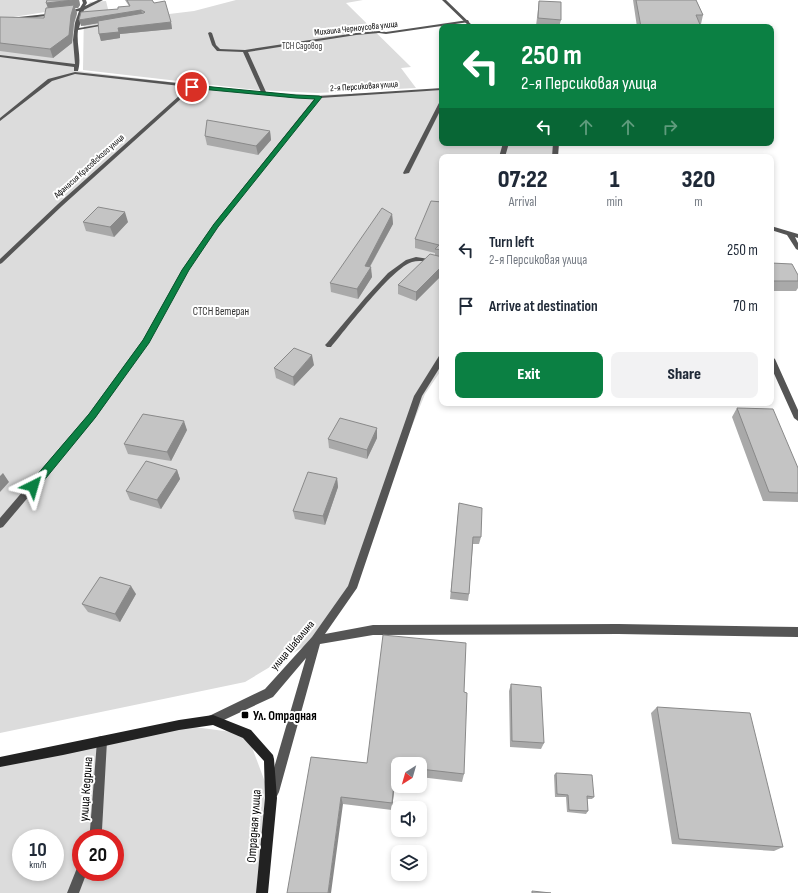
<!DOCTYPE html>
<meta charset="utf-8">
<style>
:root{--surface:#fff;--page:#f2f2f3;--text:#1f2937;--muted:#747a83;--accent:#0b8043}
body{margin:0;font-family:"Sofia Sans Condensed",sans-serif;background:var(--page);color:var(--text);height:100vh;display:flex;flex-direction:column;font-size:15px;white-space:nowrap}
*{box-sizing:border-box;margin:0}
p{font-size:13px;color:var(--muted)}
.icon{flex:none;width:22px;height:22px;fill:none;stroke:currentColor;stroke-width:2;stroke-linecap:round;stroke-linejoin:round}
.map{position:relative;flex:1;overflow:hidden}
.details{position:absolute;left:439px;top:154px;width:335px;height:252px;display:flex;flex-direction:column;background:var(--surface);border-radius:8px;box-shadow:0 2px 6px #0003}
.details>*{flex:none}
.hud{position:absolute;left:439px;top:24px;width:335px;height:122px;border-radius:8px;box-shadow:0 2px 6px #0003;background:#0b8043;color:#fff;overflow:hidden}
.needle{width:26px;rotate:217deg}
.fabs{position:absolute;left:391px;top:757px;display:grid;gap:8px}
.fabs a{display:grid;place-items:center;width:36px;height:36px;border-radius:8px;background:var(--surface);box-shadow:0 2px 6px #0003;font-size:20px}
.speed{position:absolute;left:12px;top:829px;display:flex;gap:8px;font-size:20px;font-weight:700;text-align:center}
.speed>*{display:grid;place-content:center;width:52px;height:52px;border-radius:50%;background:var(--surface);box-shadow:0 2px 6px #0003;line-height:1}
.speed small{font-size:10px;font-weight:400}
.speed .limit{border:6px solid #d22;background:#fff;color:#111}
.pin{position:absolute;display:grid;place-items:center;width:34px;height:34px;color:#fff;margin:-17px;border:2px solid #fff;border-radius:50%;box-shadow:0 1px 4px #0007}
.me{position:absolute;width:44px;margin:-22px;rotate:40deg;stroke-linejoin:round;filter:drop-shadow(0 0 3px #0008)}
.turn{display:flex;align-items:center;gap:14px;height:84px;padding:0 16px;font-size:18px}
.turn .icon{width:52px;height:52px;stroke-width:2.5}
.turn b{display:block;font-size:28px;line-height:34px}
.lanes{display:flex;align-items:center;height:38px;padding:0 16px;background:#0003;justify-content:center;gap:20px;direction:ltr}
.lanes .off{opacity:.35}
.eta{display:flex;justify-content:space-evenly;align-items:center;height:68px;text-align:center}
.eta b{font-size:24px;font-weight:800;line-height:28px}
.button{display:flex;gap:8px;margin-top:auto;padding:8px 16px}
.button a{flex:1;height:46px;border-radius:8px;background:var(--accent);color:#fff;font-size:16px;font-weight:800;line-height:46px;text-align:center}
.button a+a{background:var(--page);color:var(--text)}
ul{padding:0;list-style:none}
li{display:flex;align-items:center;gap:12px;height:56px;padding:0 16px}
li div{flex:1}
li b{display:block;font-size:15px}
li em{font-style:normal}
.map>svg:first-child{display:block}
.green{fill:#dcdcdc;fill-rule:evenodd}
.lines{fill:none;stroke-linecap:round;stroke-linejoin:round}
.lane{fill:#555;fill-rule:evenodd}
.street{fill:#555;fill-rule:evenodd}
.secondary{fill:#222;fill-rule:evenodd}
.wall{fill:#a9a9a9}
.shaded-wall{fill:#898989}
.building{fill:#c4c4c4;stroke:#898989}
.route{fill:#0b8043;stroke:#07532c}
.poi-dot{fill:#000;stroke:#fff;stroke-width:1.5}
.labels{text-anchor:middle;stroke-width:4;stroke-linejoin:round;paint-order:stroke}
.far-street-label{font-size:9px;fill:#000;stroke:#fff}
.far-park-label{font-size:9px;fill:#333;stroke:#fff}
.park-label{font-size:11px;fill:#333;stroke:#fff}
.street-label{font-size:11px;fill:#000;stroke:#fff}
.near-poi-label{font-size:13px;font-weight:bold;fill:#000;stroke:#fff;text-anchor:start}
.near-street-label{font-size:13px;fill:#000;stroke:#fff}
</style>
<div class="map">
<svg width="798" height="893" viewBox="0 0 798 893">
<rect width="100%" height="100%" fill="#fff"/>
<!-- green -->
<path class="green" d="M0 0H75L78 7 0 19Z
M236 0H363L346 3 411 67 401 68 416 88 317 93 257 90 83 70 84 10 90 2 106 1 111 21 194 11Z
M77 9 78 71 247 91 318 95 442 90V143H559L557 157H442V369L425 394 364 545 352 583 320 637 245 682 0 733V21Z
M179 725 247 734 271 798 261 893H0V764ZM21 838H55V872H21ZM81 838H115V872H81Z"/>
<g class="lines">
<!-- lane -->
<path class="lane" d="M82 0H86L87 3 85 6 98 0H103L84 10 79 28 109 23 111 24 78 30C76 44 82 58 78 71H74V67L0 57V55L75 64 73 40 75 23 79 11 67 13 65 12 80 8 83 3Z
M56 13 55 15 0 21V19Z
M468 20 469 22 386 34 379 33 356 35 248 52 266 92 296 96H319L442 88V90L320 98 218 226 188 270 148 343 95 418 3 527 0 528V518L89 414 143 340 182 270 214 224 315 98H296L194 87 62 206 2 263 0 264V259L58 204 189 87 75 74 52 81 0 121V118L48 79 75 72 261 92 243 52 217 51 212 45 208 33 210 32 212 33 216 45 220 49 245 50 356 33 379 31 386 32Z
M440 101H442V107L409 173 404 174 403 173Z
M503 143H509L505 157H499Z
M416 257 442 261V265C433 263 421 259 412 262 392 268 347 328 331 347H327L325 345 327 343 365 298 388 273 406 260Z"/>
<!-- street -->
<path class="street" d="M442 0H446L474 27H470Z
M553 143H559L558 157H552Z
M771 226 798 234V238L795 237 798 243V250L796 249 787 235 771 230Z
M442 355V364L422 396 357 588 325 634 373 625 618 624 798 627V637L618 634 373 635 320 644 279 792 277 796 273 798 269 796 267 792 306 658 273 697 213 725 209 724 208 720 209 716 265 689 312 637 348 586 414 396 439 356Z
M771 356 775 359 798 410V421L794 418 771 367Z
M102 736 106 737 107 741 102 830 99 838H87L90 830 97 741 98 737Z
M81 866V872H87L79 893H67L77 868Z"/>
<!-- secondary -->
<path class="secondary" d="M213 715 251 730 273 755 274 759 277 798 268 893H256L265 798 264 761 243 738 213 725 179 730 63 755 0 767V757L179 720Z"/>
</g>
<!-- wall -->
<path class="wall" d="M47 0H79L80 5 78 8H75L77 13 74 23 72 43 53 58 0 51V17L44 18 48 8Z
M125 0H152L171 22 172 29 120 34V38L101 41 98 23 81 26 118 9 129 6Z
M633 0H696L703 15 701 24H700L701 27H637Z
M539 1 561 20 559 27 536 26Z
M270 131 271 140 258 155 207 145 205 136Z
M442 200V275L416 301 398 294V285L435 255V253L415 248V239L442 202Z
M392 214 393 224 370 267 372 277 358 299 331 292 330 283Z
M83 222H128L114 237 86 231Z
M771 263 798 275V288L796 291H771Z
M314 365 294 386 276 378 274 368Z
M737 408 798 468V502L763 501 732 417Z
M187 430 171 461 128 454 124 444Z
M377 438 367 459 329 448 328 439Z
M177 470 180 479 161 509 130 500 126 491Z
M337 478 338 487 325 525 295 519 293 511Z
M459 503 481 537 479 544H473L469 594 468 601 450 599Z
M136 594 120 622 88 612 82 604Z
M511 684 544 743 541 749 510 747 509 691Z
M464 692V774L462 782 420 777V764H398V786H417L416 793 394 791 392 810 343 804 311 757 367 763Z
M657 707 783 847 774 851 672 844 651 713Z
M556 773 594 797 592 799H587L588 811 586 814 567 812 566 797H555L554 775Z"/>
<!-- shaded-wall -->
<path class="shaded-wall" d="M73 0H79L80 5 78 8H75L77 13 74 23 72 43 53 58 50 49 49 11 46 3Z
M141 10 143 16 81 26 79 20Z
M171 22 172 29 120 34V38L101 41 99 34 118 28Z
M270 131 271 140 258 155 256 146Z
M125 212 128 222 114 237 110 227Z
M392 214 393 224 365 275V266Z
M442 266V275L416 301V292Z
M371 267 372 277 358 299 357 289Z
M312 355 314 365 294 386 293 377Z
M184 421 187 430 171 461 167 452Z
M377 428V438L367 459V450Z
M177 470 180 479 161 509 157 500Z
M3 473 9 482 0 492V476Z
M337 478 338 487 325 525 323 516Z
M131 586 136 594 120 622 115 614Z
M394 783V791L392 810V803Z
M341 797 343 804 331 893H328Z"/>
<!-- building -->
<path class="building" d="M47 0H73L46 3Z
M127 0H152L154 3 165 1 171 22 118 28 119 32 99 34 98 21 144 13 145 12 141 10 79 20 81 12 118 9V7L130 6Z
M636 0H696L703 15H696L701 27H641Z
M539 1 561 2V20L538 18Z
M74 5 71 15 69 35 50 49 0 43V17L44 18 46 8Z
M207 120 270 131 256 146 205 136Z
M442 200V250L435 249 439 245 415 239 431 201 442 202Z
M98 207 125 212 110 227 83 222Z
M382 208 392 214 365 266 371 267 357 289 330 283Z
M430 254 442 257V266L416 292 398 285Z
M771 263 792 264 798 275V281H771Z
M294 348 312 355 293 377 274 368Z
M737 408 773 409 798 468V493L769 492Z
M143 414 184 421 167 452 124 444Z
M340 418 377 428 367 450 328 439Z
M146 461 177 470 157 500 126 491Z
M308 472 337 478 323 516 293 511Z
M459 503 482 508 481 537H473L469 594 451 592Z
M100 577 131 586 115 614 82 604Z
M383 635 466 643 464 692 467 693 464 774 420 769V764H398V784L394 783 392 803 341 797 328 893H287L311 757 367 763Z
M511 684 541 687 544 743 512 741Z
M657 707 750 713 783 847 679 839Z
M556 773 592 775 594 797 587 796 588 811 569 810 568 795 557 794Z
M532 891 551 893H532Z"/>
<!-- route -->
<path class="route" d="M192 85 296 95 319 96 322 97 218 227 189 270 149 343 95 418 37 489H30L29 486 30 483 89 414 143 340 182 270 214 224 315 99 296 98 190 88V85Z"/>
<!-- markers -->
<rect class="poi-dot" x="241" y="711" width="8" height="8" rx="2"/>
<g class="labels">
<!-- far-street labels -->
<g class="far-street-label">
<text transform="translate(356 28) rotate(-6)" y="3">Михаила Черноусова улица</text>
<text transform="translate(364 86) rotate(-4)" y="3">2-я Персиковая улица</text>
<text transform="translate(89 166) rotate(-42)" y="3">Афанасия Красовского улица</text>
</g>
<!-- far-park labels -->
<g class="far-park-label">
<text x="302" y="49">ТСН Садовод</text>
</g>
<!-- park labels -->
<g class="park-label">
<text x="221" y="315">СТСН Ветеран</text>
</g>
<!-- street labels -->
<g class="street-label">
<text transform="translate(292 645) rotate(-50)" y="4">улица Шабалина</text>
</g>
<!-- near-poi labels -->
<g class="near-poi-label">
<text x="253" y="720">Ул. Отрадная</text>
</g>
<!-- near-street labels -->
<g class="near-street-label">
<text transform="translate(85 789) rotate(-86)" y="5">улица Кедрина</text>
<text transform="translate(253 826) rotate(-86)" y="5">Отрадная улица</text>
</g>
</g>
</svg>
<div class="fabs">
<a><svg class="needle" viewBox="-14 -14 28 28"><path d="M0-13l5 13h-10z" fill="#e53935"/><path d="M0 13l5-13h-10z" fill="#747a83"/></svg></a>
<a><svg class="icon" aria-label="sound" viewBox="0 0 24 24"><path d="M4 9h4l5-4v14l-5-4H4zM17 9q2 3 0 6"/></svg></a>
<a><svg class="icon" aria-label="layers" viewBox="0 0 24 24"><path d="M12 4l9 5-9 5-9-5zM3 14l9 5 9-5"/></svg></a>
</div>
<div class="speed"><div>10<small>km/h</small></div><div class="limit">20</div></div>
<div class="pin" style="left:192px;top:87px;background:#d93025"><svg class="icon" aria-label="arrive" viewBox="0 0 24 24"><path d="M6 21V4h12l-3 4 3 4H6"/></svg></div>
<svg class="me" style="left:33px;top:486px" viewBox="-20 -20 40 40"><path d="M0-17L14 15 0 8-14 15z" fill="#0b8043" stroke="#fff" stroke-width="4"/></svg>
<div class="hud">
<div class="turn"><svg class="icon" aria-label="left" viewBox="0 0 24 24"><path d="M17 20v-9H6M10 6l-5 5 5 5"/></svg><div><b>250 m</b>2-я Персиковая улица</div></div>
<div class="lanes"><svg class="icon" aria-label="left" viewBox="0 0 24 24"><path d="M17 20v-9H6M10 6l-5 5 5 5"/></svg><svg class="icon off" aria-label="ahead" viewBox="0 0 24 24"><path d="M12 20V5M6 11l6-6 6 6"/></svg><svg class="icon off" aria-label="ahead" viewBox="0 0 24 24"><path d="M12 20V5M6 11l6-6 6 6"/></svg><svg class="icon off" aria-label="right" viewBox="0 0 24 24"><path d="M7 20v-9h11M14 6l5 5-5 5"/></svg></div>
</div>
<section class="details">
<div class="eta">
<div><b>07:22</b><p>Arrival</p></div>
<div><b>1</b><p>min</p></div>
<div><b>320</b><p>m</p></div>
</div>
<ul>
<li><svg class="icon" aria-label="left" viewBox="0 0 24 24"><path d="M17 20v-9H6M10 6l-5 5 5 5"/></svg><div><b>Turn left</b><p>2-я Персиковая улица</p></div><em>250 m</em></li>
<li><svg class="icon" aria-label="arrive" viewBox="0 0 24 24"><path d="M6 21V4h12l-3 4 3 4H6"/></svg><div><b>Arrive at destination</b></div><em>70 m</em></li>
</ul>
<div class="button"><a>Exit</a><a>Share</a></div>
</section>
</div>
